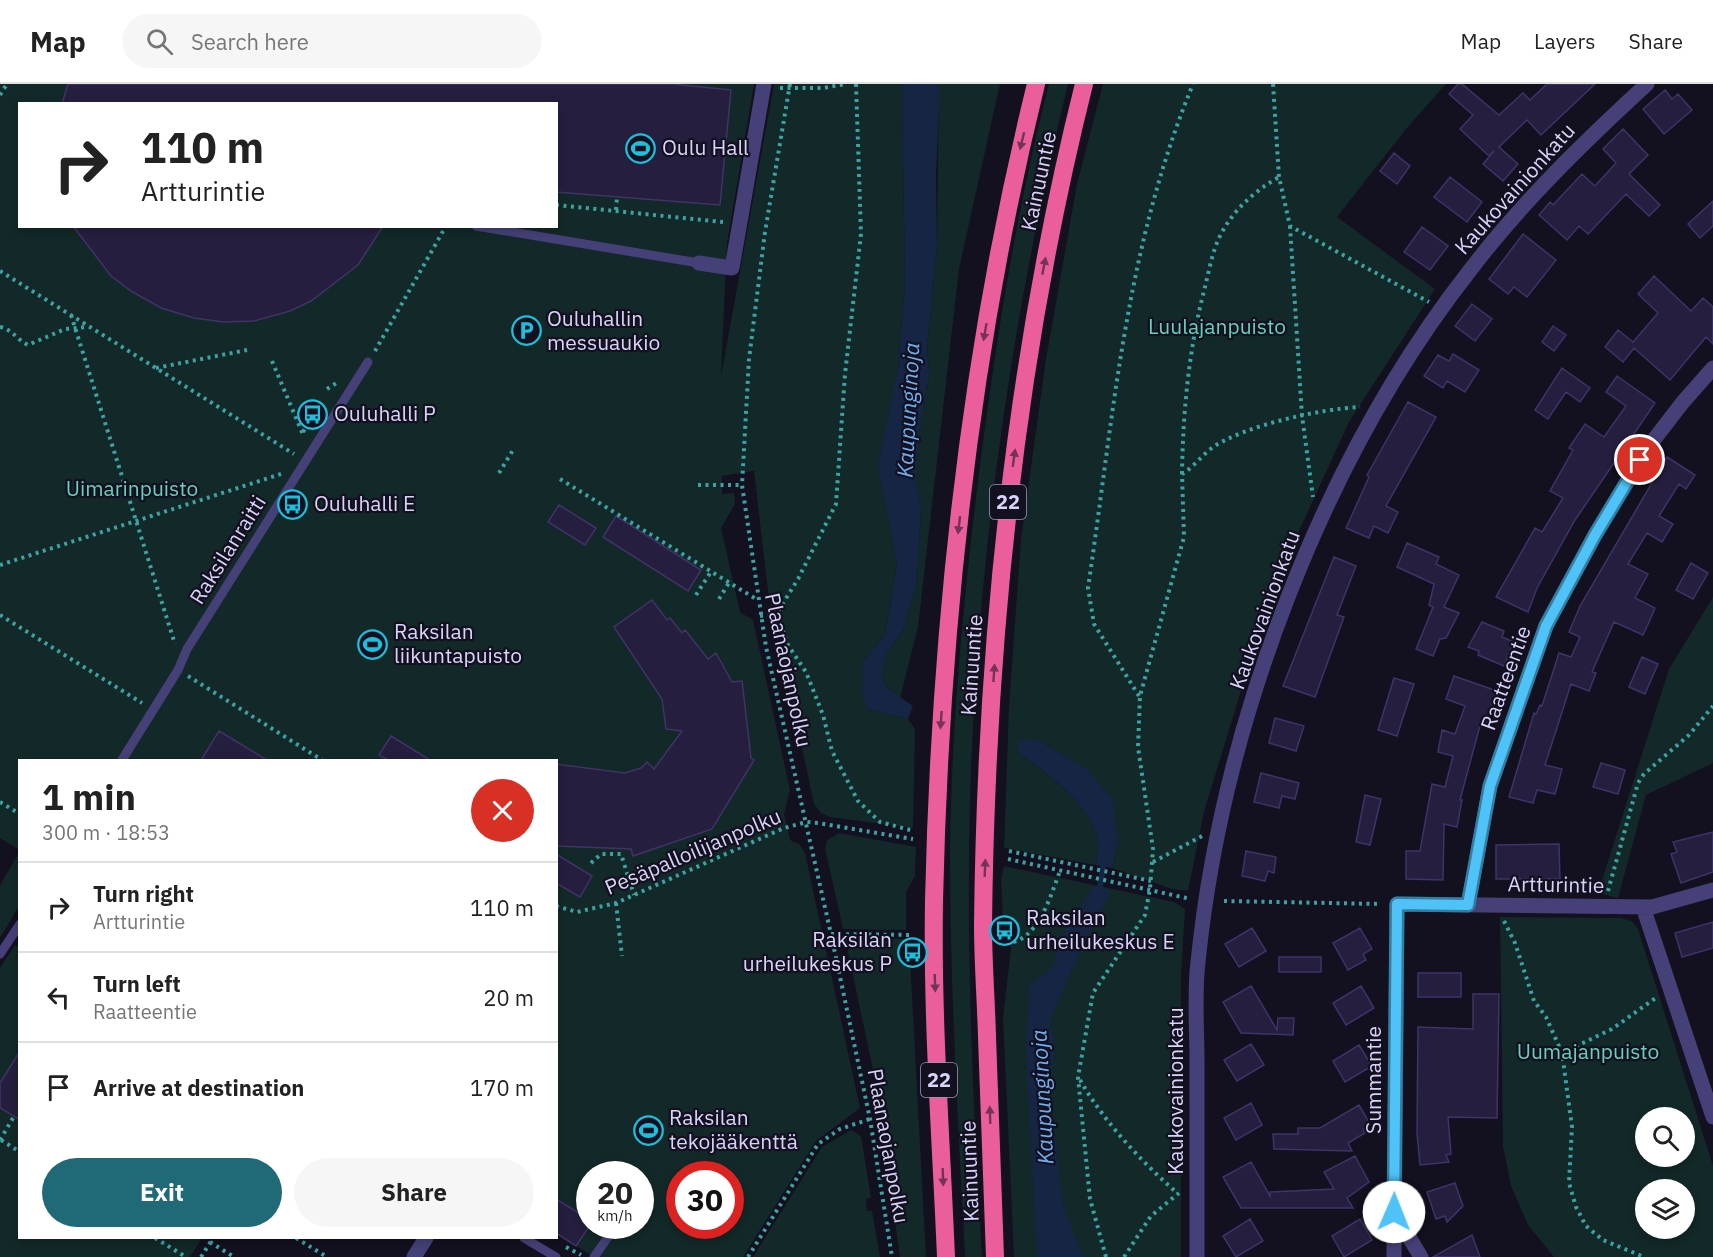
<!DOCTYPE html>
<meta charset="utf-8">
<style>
:root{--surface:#fff;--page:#f6f6f6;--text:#222;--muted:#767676;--line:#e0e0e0;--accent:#206976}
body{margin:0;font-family:"IBM Plex Sans",sans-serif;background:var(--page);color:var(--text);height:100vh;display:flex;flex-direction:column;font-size:22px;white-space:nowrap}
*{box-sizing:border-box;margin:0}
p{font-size:20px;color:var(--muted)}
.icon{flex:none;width:33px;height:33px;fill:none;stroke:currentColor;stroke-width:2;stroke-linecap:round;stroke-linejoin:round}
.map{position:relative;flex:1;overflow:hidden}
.sheet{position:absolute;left:18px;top:675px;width:540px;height:480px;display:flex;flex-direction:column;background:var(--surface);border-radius:0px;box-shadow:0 3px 9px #0003}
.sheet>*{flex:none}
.banner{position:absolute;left:18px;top:18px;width:540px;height:126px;border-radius:0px;box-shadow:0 3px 9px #0003;background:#fff;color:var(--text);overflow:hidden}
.buttons{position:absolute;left:1635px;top:1023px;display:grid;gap:12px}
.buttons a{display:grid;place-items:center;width:60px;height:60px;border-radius:50%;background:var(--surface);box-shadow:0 3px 9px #0003;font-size:30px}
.speed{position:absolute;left:576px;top:1077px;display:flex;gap:12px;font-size:30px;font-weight:700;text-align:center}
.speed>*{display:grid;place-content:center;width:78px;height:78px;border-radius:50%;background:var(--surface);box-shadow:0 3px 9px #0003;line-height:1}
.speed small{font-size:15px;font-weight:400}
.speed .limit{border:9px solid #d22;background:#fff;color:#111}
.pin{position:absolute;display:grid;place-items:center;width:51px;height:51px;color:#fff;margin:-26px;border:3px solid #fff;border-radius:50%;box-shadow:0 2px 6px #0007}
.me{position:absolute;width:66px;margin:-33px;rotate:1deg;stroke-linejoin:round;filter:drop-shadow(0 0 4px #0008)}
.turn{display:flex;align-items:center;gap:21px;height:126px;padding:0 24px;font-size:27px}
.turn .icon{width:78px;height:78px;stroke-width:2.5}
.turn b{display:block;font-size:42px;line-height:51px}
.round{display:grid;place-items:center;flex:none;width:63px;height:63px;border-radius:32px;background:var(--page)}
.overview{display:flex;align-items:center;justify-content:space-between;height:102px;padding:0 24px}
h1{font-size:36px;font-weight:700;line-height:45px}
.action{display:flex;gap:12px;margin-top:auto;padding:12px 24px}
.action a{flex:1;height:69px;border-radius:36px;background:var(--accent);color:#fff;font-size:24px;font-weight:700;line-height:69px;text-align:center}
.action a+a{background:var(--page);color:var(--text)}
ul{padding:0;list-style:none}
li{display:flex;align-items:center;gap:18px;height:90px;padding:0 24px;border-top:2px solid var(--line)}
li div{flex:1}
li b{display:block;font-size:22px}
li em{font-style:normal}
header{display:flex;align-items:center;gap:36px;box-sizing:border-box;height:84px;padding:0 30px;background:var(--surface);border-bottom:2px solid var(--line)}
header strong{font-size:28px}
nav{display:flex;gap:33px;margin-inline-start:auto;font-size:21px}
.search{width:420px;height:54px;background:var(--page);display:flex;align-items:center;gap:15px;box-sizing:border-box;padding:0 21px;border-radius:33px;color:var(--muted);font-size:22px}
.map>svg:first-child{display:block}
.green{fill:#132828;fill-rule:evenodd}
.water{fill:#152543}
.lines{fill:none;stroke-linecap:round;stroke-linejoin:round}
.stream{stroke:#152543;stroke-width:6}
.building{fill:#261e3e;stroke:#3f3367;stroke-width:1.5}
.path{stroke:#3da3a2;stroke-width:4;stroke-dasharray:3 4.5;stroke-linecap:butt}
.lane{stroke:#454178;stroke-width:9}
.street{stroke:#454178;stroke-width:15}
.highway{stroke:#ea5e9b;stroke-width:18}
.oneway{fill:#743357}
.route-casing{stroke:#337fa1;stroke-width:15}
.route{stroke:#4fc3f7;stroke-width:10}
.labels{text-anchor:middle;stroke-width:4.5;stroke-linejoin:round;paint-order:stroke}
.shield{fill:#13101f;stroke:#9e98b8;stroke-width:1.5}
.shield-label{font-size:20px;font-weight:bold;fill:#d9d3f9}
.poi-label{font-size:21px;fill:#d9d3f9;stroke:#13101f;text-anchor:start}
.street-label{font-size:21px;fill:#d9d3f9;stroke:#13101f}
.park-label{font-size:21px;fill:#69cfba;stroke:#13101f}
.water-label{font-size:22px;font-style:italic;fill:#6fadec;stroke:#13101f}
</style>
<header>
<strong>Map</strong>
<div class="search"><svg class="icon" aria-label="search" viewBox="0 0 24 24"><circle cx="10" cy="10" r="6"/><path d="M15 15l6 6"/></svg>Search here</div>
<nav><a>Map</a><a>Layers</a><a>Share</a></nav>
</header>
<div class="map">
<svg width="1713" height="1173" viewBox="0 0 1713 1173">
<rect width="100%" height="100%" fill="#13101f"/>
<!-- green -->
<path class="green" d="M0 0H754L727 159 721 292 774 0H902L905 201 898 284 890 440 897 480 885 551 863 577 868 625 908 635 915 645 913 744 830 733 821 729 814 720 768 507 754 387 722 392V410L734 409 735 420 721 444 740 528 753 536 790 706 784 730 790 756 799 760 805 769 860 1024 816 1057 743 1173H594L557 1150 556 676H20L19 766 0 754ZM20 20H556V142H20ZM590 1090H640V1142H590ZM680 1090H730V1142H680Z
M939 0H1000L959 185 918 543 900 614 887 604 881 591 886 571 903 546 917 499 921 424 915 399 919 350 929 291 927 262 937 164Z
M1049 0H1068C1011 234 977 476 970 716 966 869 973 1021 982 1173H965C958 1039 950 904 950 770 951 645 963 520 978 397 995 264 1015 130 1049 0Z
M1103 0H1446L1406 45 1337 133 1435 205 1349 338 1271 508 1204 728 1188 807 1172 805 1112 784 1118 758 1060 669 1038 656 1018 669C1046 688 1092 721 1098 758 1099 765 1097 774 1096 781L1004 764 1009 622 1021 455 1046 275 1077 100Z
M1713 513V679L1646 711 1618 814 1598 809 1669 585Z
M839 749 916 763 915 792 906 808V846L843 845 825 765 827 756Z
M19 769V822L0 854V801Z
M1004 782 1174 818 1185 825 1181 892V1173H1014L1003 934 1011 864 1009 837 1003 836 1001 796Z
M1500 833 1621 834 1632 837 1638 845 1713 1082V1173H1554L1528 1141 1511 1102 1503 1062ZM1646 1034H1684V1072H1646ZM1646 1106H1684V1144H1646Z
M845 854 909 855 926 1173H900L876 1000Z
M15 861 19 864 20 1154H202L190 1173H0V884Z
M851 1046 861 1052 871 1114 866 1115 867 1127H872L880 1173H753L822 1063Z"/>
<!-- water -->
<path class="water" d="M902 0H939L940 5 936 89 937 164 927 262 929 291 919 350 916 399 921 424 917 499 903 546 886 571 881 591 887 604 913 622 908 635 868 625 862 610 863 577 885 551 897 481 878 381 898 284 905 201Z
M1018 655 1038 656 1087 685 1112 714 1118 758 1112 784 1096 781C1097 774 1099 765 1098 758 1092 721 1046 688 1018 669Z
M1093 802 1111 806 1079 870 1050 936 1055 964 1045 1039 1056 1056 1062 1117 1083 1173H1037L1026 969 1029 902 1053 882 1061 854Z"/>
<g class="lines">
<!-- stream -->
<path class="stream" d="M1099 811 1104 776"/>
</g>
<!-- building -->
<path class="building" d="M68 0H672L731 6 720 121 556 108V20H62Z
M1458 0H1462L1499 31 1523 9 1530 16 1547 0H1595L1541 51 1527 36 1499 63 1518 80 1503 97 1483 80 1494 67 1489 72 1460 45 1473 31 1449 10Z
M1665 6 1672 15 1678 10 1692 26 1664 50 1643 25Z
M1623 45 1648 71 1629 90 1660 121 1649 132 1626 110 1588 150 1579 142 1567 156 1539 131 1550 118 1553 121 1582 90 1595 102 1616 79 1603 65Z
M1394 69 1410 82 1397 100 1380 87Z
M1450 93 1482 118 1467 138 1434 113Z
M1713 117V142L1700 154 1688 140Z
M73 142H383L358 181 311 217 290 227 254 237 223 238 194 234 161 224 131 207 111 192Z
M1422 143 1448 162 1430 186 1404 168Z
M1523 150 1556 176 1527 213 1514 203 1508 210 1489 195Z
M1654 192 1691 227 1703 214 1713 223V260L1706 253 1670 296 1634 264 1623 278 1605 263 1618 246 1633 258 1658 229 1638 210Z
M1472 220 1492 235 1475 257 1455 242Z
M1553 242 1566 251 1554 267 1542 258Z
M1453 270 1479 286 1465 308 1447 297 1443 304 1424 292 1438 271 1449 277Z
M1562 284 1590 304 1580 318 1566 308 1548 335 1535 326Z
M1617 292 1655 319 1575 436 1537 504 1528 528 1496 513 1535 444 1542 448 1563 414 1550 407 1573 366 1569 364 1585 340 1604 353 1626 322 1606 308Z
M1408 318 1436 333 1386 422 1398 428 1388 449 1374 442 1369 454 1346 444 1369 393 1367 391Z
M1667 373 1695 391 1686 405 1679 400 1659 432 1673 440 1662 458 1647 449 1628 480 1648 490 1635 514 1655 524 1649 538 1643 551 1614 538 1592 588 1596 589 1589 607 1571 600 1545 681 1562 685 1555 710 1537 706 1533 719 1509 713 1534 629 1536 630 1540 621 1542 622 1559 569 1571 573 1580 553 1569 548 1580 522Z
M559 421 596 444 585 461 548 438Z
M616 432 701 486 688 507 603 453Z
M1407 459 1439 473 1436 480 1459 491 1444 523 1459 529 1446 554 1440 555 1433 572 1416 565 1433 523 1429 521 1434 500 1397 483Z
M1334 473 1356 482 1337 531 1344 533 1315 613 1283 602Z
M1691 479 1708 489 1693 515 1676 506Z
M652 516 667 536 670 534 682 549 685 546 708 575 716 569 732 598 742 597 751 674 754 676 712 745 633 772 631 765 556 762V680L625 689 641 684 647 678 654 685 682 647 666 645 662 615 614 543Z
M1482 538 1504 547 1502 553 1514 558 1504 582 1478 571 1479 567 1468 563Z
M1642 573 1658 580 1645 610 1629 603Z
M1454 592 1497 607 1486 639 1481 638 1460 716H1462L1457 743 1444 740 1443 796 1406 795V767H1420L1432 700 1445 703 1453 672 1438 668 1442 646 1455 650 1465 622 1446 615Z
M1394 594 1414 600 1397 652 1378 646Z
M1275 634 1304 642 1296 667 1269 659Z
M219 647 267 676H201Z
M391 652 430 676H388L379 671Z
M1601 679 1625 686 1618 710 1593 703Z
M1261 689 1299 699 1295 715 1282 712 1279 724 1254 718Z
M1365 711 1381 715 1370 761 1356 758Z
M1713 748V788L1681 799 1671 770 1677 768 1673 758Z
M1559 760 1560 795H1496V761Z
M1246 767 1276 773 1274 789 1268 787 1265 797 1242 792Z
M556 770 592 792 580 813 556 799Z
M1713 838V864L1682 873 1675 849Z
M1252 844 1266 867 1239 883 1225 860Z
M1360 844 1372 865 1363 870 1366 876 1348 886 1333 859Z
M1279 873H1321V888H1279Z
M1418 889H1461V913H1418Z
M1251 902 1277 946 1278 934H1294L1293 951 1241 949 1223 918Z
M1361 902 1374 924 1346 941 1333 919Z
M1473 910H1499L1497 1034 1448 1033 1451 1070 1446 1071 1449 1078 1420 1081 1417 1050 1418 943 1473 945Z
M1251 960 1264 981 1237 997 1224 976Z
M1359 961 1372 982 1345 998 1333 977Z
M20 967V1036L0 1024V999Z
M1251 1019 1262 1041 1236 1056 1224 1034Z
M1359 1021 1370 1040 1363 1045 1365 1049 1348 1059 1352 1067 1274 1065 1273 1050H1298V1044H1320Z
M1355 1072 1369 1098 1347 1114 1353 1124H1241L1223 1093 1251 1078 1270 1112V1108L1334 1105 1324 1088Z
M1455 1099 1463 1122 1447 1138 1445 1132 1436 1135 1427 1108Z
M556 1115 590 1136V1141L576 1162 556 1149Z
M1250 1135 1263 1157 1236 1173 1223 1152Z
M1360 1135 1372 1156 1344 1173 1332 1152Z
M1472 1151 1480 1173H1433Z"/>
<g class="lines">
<!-- path -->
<path class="path" d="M790 0 765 148 749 275 742 401 766 563 831 850 870 1035 892 1173
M856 0 861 150 845 290 836 420 798 495 777 529 788 561 806 588 823 631 832 667 858 717 880 738 914 747
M1273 0 1279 93 1290 142 1429 218
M780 4H823L846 0
M0 11 7 0
M556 121 723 138
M616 126 617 113
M1290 142 1302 332 1313 413
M0 187 294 370
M71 231 175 560
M0 243C12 245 17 256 28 261L65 245 88 243
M375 267 446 142
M272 277 304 353
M156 284 247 266
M327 305 338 298
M303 348 309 336
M499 389 513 366
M1182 390C1183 326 1189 264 1205 203 1209 187 1212 169 1219 154 1232 127 1253 108 1279 93
M560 395 756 515
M698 401H742
M0 481 281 390
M696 511 712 486
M719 515 730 497
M0 531 142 619
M760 532 777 529
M188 592 322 676
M1139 612 1094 540 1088 504C1114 330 1125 165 1193 0
M0 718 20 730
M1009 767 1151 797
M1008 775 1191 815
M1153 778 1202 752
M591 779 601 770H621L634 811
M1608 807 1638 699 1644 690 1689 651 1713 622
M1224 817 1381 820
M616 819 622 872
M556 822 577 828 616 819 784 744 807 738 818 739 913 755
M1504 837 1515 859 1534 917 1546 933 1562 969 1572 1043 1569 1099 1576 1123 1586 1142 1603 1156 1644 1173
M831 850 913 851
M1006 859C1038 859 1051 810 1060 787
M1562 969 1612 945 1657 913
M1080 996C1105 1039 1140 1076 1177 1109
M0 1056 13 1034
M1 1056 20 1068
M155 1154 186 1173
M296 1154 327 1173
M210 1158 234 1173
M566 1163 581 1171
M201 1173 213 1154
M748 1173 818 1060 840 1045 870 1035
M1106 1173 1090 1115 1078 993 1093 909 1145 831 1150 805 1153 765 1138 663 1140 612 1184 453 1182 390C1194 383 1202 371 1213 363 1247 341 1320 325 1360 323
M1124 1173 1151 1132 1179 1109"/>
<!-- lane -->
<path class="lane" d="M476 142 699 179
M122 676 178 586 187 565 368 278
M0 870 20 840
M524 1154 556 1173
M594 1173 613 1146"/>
<!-- street -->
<path class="street" d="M699 179 732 184 764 0
M1468 821 1490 702 1546 541 1595 451 1649 362 1683 318 1713 284
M1643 823 1713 1033
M1394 1128 1421 1173
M414 1173 426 1154
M1197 1173C1197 1107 1197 1042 1197 976 1197 944 1194 910 1198 878 1222 641 1323 373 1471 185 1523 117 1584 58 1647 0
M1394 1173 1397 820 1652 823 1713 806"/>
<!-- highway -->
<path class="highway" d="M946 1173C941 1055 932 935 934 817 940 543 970 267 1036 0
M995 1173C993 1100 990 1027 987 953 986 916 983 878 983 841 986 558 1015 275 1084 0"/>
</g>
<!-- one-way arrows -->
<defs><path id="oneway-solid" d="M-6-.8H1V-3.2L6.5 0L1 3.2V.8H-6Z" transform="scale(1.5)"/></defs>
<g class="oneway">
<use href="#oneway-solid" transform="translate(1022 57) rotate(104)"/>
<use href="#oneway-solid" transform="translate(1044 182) rotate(-79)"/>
<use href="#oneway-solid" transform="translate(985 248) rotate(100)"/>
<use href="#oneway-solid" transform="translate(1014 374) rotate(-82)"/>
<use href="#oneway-solid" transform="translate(959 441) rotate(97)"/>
<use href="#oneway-solid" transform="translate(994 589) rotate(-86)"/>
<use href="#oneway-solid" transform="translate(941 636) rotate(94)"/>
<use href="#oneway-solid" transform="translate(985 784) rotate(-88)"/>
<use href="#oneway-solid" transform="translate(935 899) rotate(88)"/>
<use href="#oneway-solid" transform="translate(990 1031) rotate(-92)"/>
<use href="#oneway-solid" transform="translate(943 1093) rotate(88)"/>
</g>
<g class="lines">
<defs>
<path id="route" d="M1394 1128 1397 820 1468 821 1490 702 1546 542 1595 451 1640 376"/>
</defs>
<!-- route casing -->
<use href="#route" class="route-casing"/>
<!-- route -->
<use href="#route" class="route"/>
</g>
<!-- icons -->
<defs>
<symbol id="stadium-ring" viewBox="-11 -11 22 22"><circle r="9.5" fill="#13101f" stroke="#1dc0dc" stroke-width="1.5"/><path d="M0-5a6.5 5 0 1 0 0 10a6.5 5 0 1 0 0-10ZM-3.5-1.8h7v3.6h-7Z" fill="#1dc0dc"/></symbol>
<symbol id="parking-ring" viewBox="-11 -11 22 22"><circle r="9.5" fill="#13101f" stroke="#1dc0dc" stroke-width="1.5"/><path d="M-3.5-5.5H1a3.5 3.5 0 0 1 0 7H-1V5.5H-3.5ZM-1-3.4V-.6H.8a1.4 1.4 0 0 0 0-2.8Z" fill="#1dc0dc"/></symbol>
<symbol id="bus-ring" viewBox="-11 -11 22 22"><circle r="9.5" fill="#13101f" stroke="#1dc0dc" stroke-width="1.5"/><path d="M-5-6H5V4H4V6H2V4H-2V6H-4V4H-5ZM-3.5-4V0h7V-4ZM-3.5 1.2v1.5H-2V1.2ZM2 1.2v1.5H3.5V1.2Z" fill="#1dc0dc"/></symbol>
</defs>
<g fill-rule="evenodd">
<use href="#stadium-ring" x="624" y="48" width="33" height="33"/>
<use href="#parking-ring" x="510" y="230" width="33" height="33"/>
<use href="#bus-ring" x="296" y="314" width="33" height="33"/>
<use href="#bus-ring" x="276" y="404" width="33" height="33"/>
<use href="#stadium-ring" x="356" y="544" width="33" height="33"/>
<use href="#bus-ring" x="988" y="830" width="33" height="33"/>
<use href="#bus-ring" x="896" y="852" width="33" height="33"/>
<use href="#stadium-ring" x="632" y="1030" width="33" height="33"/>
</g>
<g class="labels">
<!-- shield labels -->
<g class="shield">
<rect x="990" y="401" width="36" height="34" rx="4.5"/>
<rect x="921" y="979" width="36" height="34" rx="4.5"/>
</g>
<g class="shield-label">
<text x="1008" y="425">22</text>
<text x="939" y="1003">22</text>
</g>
<!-- poi labels -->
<g class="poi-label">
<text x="662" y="71">Oulu Hall</text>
<text x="547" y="242">Ouluhallin<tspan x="547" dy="24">messuaukio</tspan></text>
<text x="334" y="337">Ouluhalli P</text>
<text x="314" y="427">Ouluhalli E</text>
<text x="394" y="555">Raksilan<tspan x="394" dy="24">liikuntapuisto</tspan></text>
<text x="1026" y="841">Raksilan<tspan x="1026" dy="24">urheilukeskus E</tspan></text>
<text x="892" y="863" text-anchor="end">Raksilan<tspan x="892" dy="24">urheilukeskus P</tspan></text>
<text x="669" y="1041">Raksilan<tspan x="669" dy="24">tekojääkenttä</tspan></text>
</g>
<!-- street labels -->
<g class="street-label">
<text transform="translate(1039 97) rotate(-78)" y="7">Kainuuntie</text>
<text transform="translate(1515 105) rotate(-48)" y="7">Kaukovainionkatu</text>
<text transform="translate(228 466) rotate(-58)" y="7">Raksilanraitti</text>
<text transform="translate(1265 526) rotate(-70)" y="7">Kaukovainionkatu</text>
<text transform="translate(972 581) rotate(-86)" y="7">Kainuuntie</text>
<text transform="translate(788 586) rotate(78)" y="7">Plaanaojanpolku</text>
<text transform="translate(1506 594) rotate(-70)" y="7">Raatteentie</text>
<text transform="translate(693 768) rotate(-23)" y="7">Pesäpalloilijanpolku</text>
<text transform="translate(1556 801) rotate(1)" y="7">Artturintie</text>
<text transform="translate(1374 996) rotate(-90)" y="7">Summantie</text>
<text transform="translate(1176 1007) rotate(-90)" y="7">Kaukovainionkatu</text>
<text transform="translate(888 1062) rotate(80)" y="7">Plaanaojanpolku</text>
<text transform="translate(970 1087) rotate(-92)" y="7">Kainuuntie</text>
</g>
<!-- park labels -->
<g class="park-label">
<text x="1217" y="250">Luulajanpuisto</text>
<text x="132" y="412">Uimarinpuisto</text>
<text x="1588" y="975">Uumajanpuisto</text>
</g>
<!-- water labels -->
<g class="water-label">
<text transform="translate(908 326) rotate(-87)" y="8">Kaupunginoja</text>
<text transform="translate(1042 1013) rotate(-93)" y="8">Kaupunginoja</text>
</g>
</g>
</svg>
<div class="buttons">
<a><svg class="icon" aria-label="search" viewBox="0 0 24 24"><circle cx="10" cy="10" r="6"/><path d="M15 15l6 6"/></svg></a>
<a><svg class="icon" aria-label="layers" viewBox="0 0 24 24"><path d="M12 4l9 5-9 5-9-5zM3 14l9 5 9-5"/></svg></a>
</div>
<div class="speed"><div>20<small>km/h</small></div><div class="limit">30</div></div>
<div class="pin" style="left:1640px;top:376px;background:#d93025"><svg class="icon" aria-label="arrive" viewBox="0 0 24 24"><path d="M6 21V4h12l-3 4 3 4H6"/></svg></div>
<svg class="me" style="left:1394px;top:1128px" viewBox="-20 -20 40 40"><circle r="19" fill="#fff"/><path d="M0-13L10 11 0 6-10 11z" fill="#4fc3f7"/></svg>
<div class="banner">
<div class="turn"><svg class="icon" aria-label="right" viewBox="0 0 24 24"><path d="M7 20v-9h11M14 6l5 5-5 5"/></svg><div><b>110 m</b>Artturintie</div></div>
</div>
<section class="sheet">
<div class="overview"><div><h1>1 min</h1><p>300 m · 18:53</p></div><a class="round" style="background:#d93025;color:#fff"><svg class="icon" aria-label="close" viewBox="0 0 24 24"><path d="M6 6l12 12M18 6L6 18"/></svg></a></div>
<ul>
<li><svg class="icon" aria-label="right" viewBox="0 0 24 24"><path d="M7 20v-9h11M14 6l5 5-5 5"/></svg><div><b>Turn right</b><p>Artturintie</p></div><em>110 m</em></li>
<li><svg class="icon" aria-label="left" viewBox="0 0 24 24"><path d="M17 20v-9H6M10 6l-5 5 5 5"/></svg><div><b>Turn left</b><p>Raatteentie</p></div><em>20 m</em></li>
<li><svg class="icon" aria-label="arrive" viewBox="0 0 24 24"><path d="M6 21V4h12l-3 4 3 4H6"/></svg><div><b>Arrive at destination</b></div><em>170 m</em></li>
</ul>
<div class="action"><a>Exit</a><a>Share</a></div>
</section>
</div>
